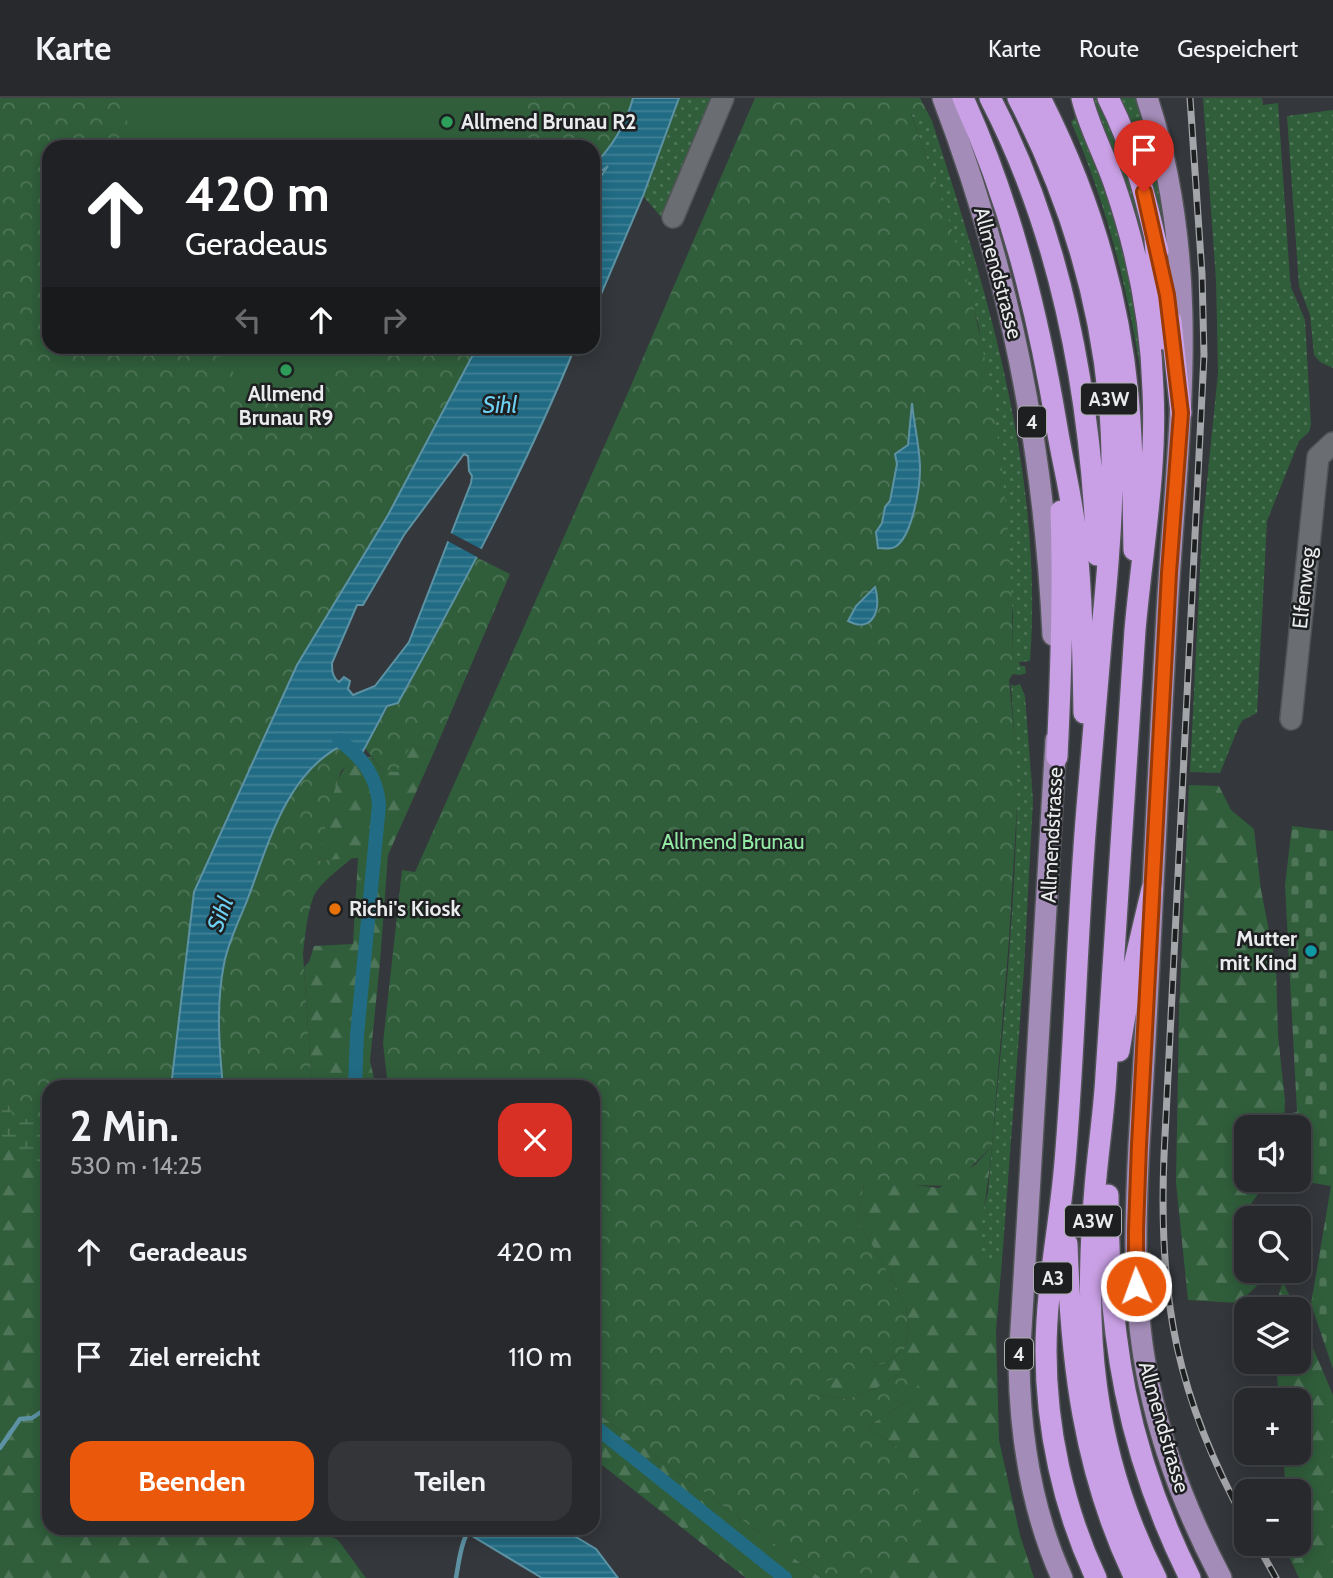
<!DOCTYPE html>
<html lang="de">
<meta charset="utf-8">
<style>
:root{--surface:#27292c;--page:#333538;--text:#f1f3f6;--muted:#a4a6a9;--line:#434548;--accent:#ea580c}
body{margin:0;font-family:Cabin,sans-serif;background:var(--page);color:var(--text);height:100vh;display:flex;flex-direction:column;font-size:26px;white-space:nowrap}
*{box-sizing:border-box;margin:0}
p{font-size:23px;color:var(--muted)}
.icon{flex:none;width:38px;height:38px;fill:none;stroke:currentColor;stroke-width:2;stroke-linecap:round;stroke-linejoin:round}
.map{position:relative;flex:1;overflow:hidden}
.side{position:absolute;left:42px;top:982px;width:558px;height:455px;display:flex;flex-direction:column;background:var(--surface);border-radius:21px;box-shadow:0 4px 18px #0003,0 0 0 2px var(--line)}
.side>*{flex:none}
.top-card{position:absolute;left:42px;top:42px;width:558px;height:214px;border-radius:21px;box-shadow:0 4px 18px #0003,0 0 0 2px var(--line);background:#202124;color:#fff;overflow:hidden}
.buttons{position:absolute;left:1234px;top:1017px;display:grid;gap:14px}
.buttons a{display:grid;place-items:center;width:77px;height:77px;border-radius:14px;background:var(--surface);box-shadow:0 4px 18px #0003,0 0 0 2px var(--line);font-size:35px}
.pin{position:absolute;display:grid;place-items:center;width:60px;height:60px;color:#fff;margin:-72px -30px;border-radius:50% 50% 50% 0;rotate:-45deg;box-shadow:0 0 7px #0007}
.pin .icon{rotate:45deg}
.me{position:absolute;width:77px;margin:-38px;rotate:358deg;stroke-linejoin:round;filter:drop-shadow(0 0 5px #0008)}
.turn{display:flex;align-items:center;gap:24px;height:147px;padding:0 28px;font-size:32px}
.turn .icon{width:91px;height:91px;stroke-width:2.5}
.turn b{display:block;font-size:49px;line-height:60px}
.lanes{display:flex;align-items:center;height:66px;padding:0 28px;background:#0003;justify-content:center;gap:35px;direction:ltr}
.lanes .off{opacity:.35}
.round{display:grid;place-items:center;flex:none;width:74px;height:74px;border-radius:21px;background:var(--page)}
.head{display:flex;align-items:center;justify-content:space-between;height:119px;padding:0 28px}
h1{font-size:42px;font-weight:700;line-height:52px}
.action{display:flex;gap:14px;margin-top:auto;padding:14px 28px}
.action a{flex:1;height:80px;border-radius:21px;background:var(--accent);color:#fff;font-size:28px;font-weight:700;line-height:80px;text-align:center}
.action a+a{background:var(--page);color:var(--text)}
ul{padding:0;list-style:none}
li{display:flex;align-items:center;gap:21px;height:105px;padding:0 28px}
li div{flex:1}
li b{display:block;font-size:26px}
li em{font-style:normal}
header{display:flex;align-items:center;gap:42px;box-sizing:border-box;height:98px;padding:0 35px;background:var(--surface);border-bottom:2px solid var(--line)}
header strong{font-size:33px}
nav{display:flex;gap:38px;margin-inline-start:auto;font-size:24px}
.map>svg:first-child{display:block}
.grass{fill:url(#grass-dots)}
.forest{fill:url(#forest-firs)}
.wetland{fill:url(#wetland-marsh)}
.cemetery{fill:url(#cemetery-stones)}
.park{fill:url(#park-crowns)}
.pitch{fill:#305e3b}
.water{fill:url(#water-rules);stroke:#5d92a4;stroke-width:2;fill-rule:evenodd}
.pier{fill:#34373b}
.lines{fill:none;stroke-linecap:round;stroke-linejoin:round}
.stream{stroke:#5d92a4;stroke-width:4.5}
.canal{stroke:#216c84;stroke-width:14}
.minor-casing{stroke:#515457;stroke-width:24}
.major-casing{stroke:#515457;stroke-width:24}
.highway-casing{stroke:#515457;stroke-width:24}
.minor{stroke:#6a6e72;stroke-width:21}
.major{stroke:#a38cb7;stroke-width:21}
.highway{stroke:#c9a0e5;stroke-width:21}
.rail-casing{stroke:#a3a5a8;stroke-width:7}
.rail{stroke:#1d1f20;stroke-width:4.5;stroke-dasharray:13;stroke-linecap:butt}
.route-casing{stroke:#983908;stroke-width:18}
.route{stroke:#ea580c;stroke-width:12}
.leisure-dot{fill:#2e9e5b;stroke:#1d1f20;stroke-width:2.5}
.food-dot{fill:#e8710a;stroke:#1d1f20;stroke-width:2.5}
.culture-dot{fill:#0f9aa8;stroke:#1d1f20;stroke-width:2.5}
.labels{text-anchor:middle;stroke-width:5;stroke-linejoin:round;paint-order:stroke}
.shield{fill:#1d1f20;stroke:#acaeb0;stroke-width:2}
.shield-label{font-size:19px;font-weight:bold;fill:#e9ebed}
.poi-label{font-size:21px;font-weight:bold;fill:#e9ebed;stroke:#1d1f20;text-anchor:start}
.street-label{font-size:21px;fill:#e9ebed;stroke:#1d1f20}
.park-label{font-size:21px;fill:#92eba5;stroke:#1d1f20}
.water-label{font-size:23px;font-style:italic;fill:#6ed0f3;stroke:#1d1f20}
</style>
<header>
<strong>Karte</strong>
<nav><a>Karte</a><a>Route</a><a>Gespeichert</a></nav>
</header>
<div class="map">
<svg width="1333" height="1480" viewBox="0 0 1333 1480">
<defs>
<pattern id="grass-dots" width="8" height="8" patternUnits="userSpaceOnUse" patternTransform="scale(1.75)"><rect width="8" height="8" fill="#305e3b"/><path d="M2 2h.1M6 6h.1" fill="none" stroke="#4e7558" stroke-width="1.8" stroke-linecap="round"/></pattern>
<pattern id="forest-firs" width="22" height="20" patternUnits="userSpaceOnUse" patternTransform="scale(1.75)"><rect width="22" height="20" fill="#305e3b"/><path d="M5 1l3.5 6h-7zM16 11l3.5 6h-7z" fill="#4e7558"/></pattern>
<pattern id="wetland-marsh" width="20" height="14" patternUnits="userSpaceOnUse" patternTransform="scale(1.75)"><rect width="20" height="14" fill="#305e3b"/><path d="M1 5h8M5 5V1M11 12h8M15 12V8" fill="none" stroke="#4e7558"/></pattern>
<pattern id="cemetery-stones" width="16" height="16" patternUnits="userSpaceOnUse" patternTransform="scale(1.75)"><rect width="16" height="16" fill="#305e3b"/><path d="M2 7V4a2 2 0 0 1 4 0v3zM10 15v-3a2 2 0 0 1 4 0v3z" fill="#4e7558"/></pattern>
<pattern id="park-crowns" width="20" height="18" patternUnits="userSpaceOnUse" patternTransform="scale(1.75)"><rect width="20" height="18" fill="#305e3b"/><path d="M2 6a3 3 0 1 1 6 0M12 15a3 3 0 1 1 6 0" fill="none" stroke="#4e7558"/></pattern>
<pattern id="water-rules" width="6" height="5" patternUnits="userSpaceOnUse" patternTransform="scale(1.75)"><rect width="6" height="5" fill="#216c84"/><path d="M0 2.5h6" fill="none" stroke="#418196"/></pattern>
</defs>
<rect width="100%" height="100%" fill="#34373b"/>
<!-- grass -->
<path class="grass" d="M679 0H717L663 121 643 98Z
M1070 0H1074L1119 126 1136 196 1144 295C1130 201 1109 111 1071 24L1075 20Z
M1089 0H1098C1124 55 1141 113 1149 173Z
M1119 0H1141L1167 111 1173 185 1150 78Z
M1203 0H1262L1263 7 1278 5 1290 181 1291 189 1305 222 1311 326 1309 334 1299 343 1267 423 1257 615 1243 622 1239 628 1220 675 1190 674 1202 433 1218 275 1216 182Z
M1333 12V270L1320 264 1314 257 1310 217 1299 188 1287 18Z
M911 15 932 23C988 196 1044 379 1030 563L1019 564 1020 568H1025L1026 575 1020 577 1013 576V517L979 229 950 127Z
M1011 586 1014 588 1020 586 1025 598 1033 702 1024 871 1002 1162H980V1125L988 1094C999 965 1014 836 1017 707 1018 667 1013 626 1011 586Z"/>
<!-- forest -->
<path class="forest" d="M411 646 434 654 388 757 380 864 370 963 376 989H312L304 869 309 864 314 848 353 846 358 760 319 763C324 737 330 674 355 661 359 659 366 659 371 659L382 673Z
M1189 687 1219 688 1231 712 1254 731 1261 792 1276 868 1278 937 1285 1003 1284 1029H1246V1082H1268L1246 1113 1235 1168 1246 1170V1172L1271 1174 1239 1205 1188 1202 1176 1085 1179 914Z
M0 990 49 1028V1430H313L338 1442 366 1480H0Z
M992 1048C989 1086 980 1123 980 1161L1002 1162 996 1233 999 1342 1020 1437 1034 1480H867L905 1459 906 1355 867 1329 913 1299 911 1268 877 1290 847 1301 812 1296 807 1289 885 1265 904 1252 908 1239 906 1206 857 1121 864 1086H907L939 1090 975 1067Z
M1283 1184 1296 1211H1274Z
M1299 1217 1333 1297V1480H1299L1286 1452 1287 1446H1298V1393H1286L1283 1355 1298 1354V1302H1279L1276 1264H1298Z
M593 1312 821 1480H746L593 1360Z"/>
<!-- wetland -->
<path class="wetland" d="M0 950 49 995V1072L30 1068 0 1036Z"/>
<!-- cemetery -->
<path class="cemetery" d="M1292 728 1333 733V1271L1311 1206 1331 1088 1301 1083 1302 1062 1299 1061 1298 1029H1291L1292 1015 1297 1014 1285 787Z"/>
<!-- park -->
<path class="park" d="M0 0H633C626 26 612 49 593 68V49H49V248L477 249 388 417 297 567 194 794 171 989H49V1028L13 1017 0 990Z
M755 0H920L932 23 911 16C931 73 953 129 968 187 1001 314 1013 445 1013 576L1009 582 1017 664V708L1009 841 992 1048 952 1088 864 1086 857 1121 906 1206 908 1238 904 1252 885 1265 808 1289 812 1296 847 1301 877 1290 911 1268 919 1284 913 1299 867 1329 906 1355 917 1373 922 1435 905 1459 876 1476 867 1480H821L593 1312V989H388L383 945 402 772 415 774 623 306Z
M476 459 510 476 434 654 411 646 397 674 382 673 365 650C400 585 443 525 476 459Z
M341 648 348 651 356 660 341 673 329 709 319 763 352 760C340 771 319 785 313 800 307 817 305 838 303 856L312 989H223C219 948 216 906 224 866 228 844 240 821 248 800 268 747 286 676 341 648Z"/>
<!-- pitch -->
<path class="pitch" d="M119 0H527L524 18 525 49H136Z
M213 249H390L386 256 255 301Z"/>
<!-- water -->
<path class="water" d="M633 0H679L643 98 593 215V143L599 107 593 109V90L608 68 593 79V68C612 49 626 26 633 0Z
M477 249H575C525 372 462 489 398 605L387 608 361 657 341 648C286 676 268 747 248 800 240 821 228 844 224 866 216 906 219 948 223 989H171L194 794 297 567 388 417ZM464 356 468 358 469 373 472 378 471 385 409 544 375 588 353 597 348 591 350 583 344 579 339 584C332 579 332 572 332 565L357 507H363L404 437Z
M912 305C914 327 920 350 920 371 920 390 912 439 895 449 890 452 883 450 878 450L876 434 882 425 885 409 890 403 897 366 895 356 908 347Z
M875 489C882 511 873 536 848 523L856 508Z
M459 1430H561L596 1451 618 1480H542Z"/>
<!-- pier -->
<path class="pier" d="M447 433 483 452 479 460 444 441Z"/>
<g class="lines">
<!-- stream -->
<path class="stream" d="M0 1350 20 1321 32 1320 44 1312 45 1304 49 1301
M456 1480C459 1463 461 1444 470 1430"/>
<!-- canal -->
<path class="canal" d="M339 642C362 659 377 678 379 707L357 937 355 989
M593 1327 785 1480"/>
<defs>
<path id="minor" d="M673 119 723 0
M1291 621 1318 359 1333 345"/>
<path id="major" d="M943 0C1010 176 1044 349 1053 537
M1147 0C1204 172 1177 338 1167 514 1157 692 1150 870 1139 1047 1135 1127 1132 1207 1149 1286 1163 1354 1189 1419 1221 1480
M1056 642 1019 1265C1020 1339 1031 1411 1062 1480"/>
<path id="highway" d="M963 0C1011 106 1038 216 1057 330 1063 367 1073 403 1076 440 1082 498 1083 557 1084 615
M990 0C1063 140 1091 301 1097 457
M1018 0C1067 94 1099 196 1109 302 1116 375 1110 449 1103 521 1098 584 1092 647 1087 710 1077 828 1075 946 1065 1064 1060 1127 1046 1190 1046 1253 1046 1330 1063 1409 1096 1480
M1040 0C1087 92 1118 193 1128 297 1133 348 1133 400 1134 452
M1082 0C1089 29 1104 56 1114 85 1137 152 1151 221 1153 292 1157 373 1142 452 1135 532 1124 681 1116 829 1106 977 1104 1015 1098 1052 1095 1090 1083 1230 1091 1352 1156 1480
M1108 0C1133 49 1146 100 1158 153
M1155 142 1163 241
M1171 223 1181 315
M1057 659C1061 577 1064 495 1061 413
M1119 953 1132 876 1152 791
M1108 1097C1108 1237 1127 1354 1190 1480
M1067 1146C1071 1264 1083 1372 1135 1480"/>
</defs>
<!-- minor casing -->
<use href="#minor" class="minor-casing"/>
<!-- major casing -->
<use href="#major" class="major-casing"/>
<!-- highway casing -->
<use href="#highway" class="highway-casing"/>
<!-- minor -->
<use href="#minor" class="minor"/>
<!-- major -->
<use href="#major" class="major"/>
<!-- highway -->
<use href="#highway" class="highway"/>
<defs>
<path id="rail" d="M1190 0 1202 176 1204 257 1164 1058C1158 1200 1177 1300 1246 1425
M1257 1446 1276 1480"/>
</defs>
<!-- rail casing -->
<use href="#rail" class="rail-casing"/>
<!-- rail -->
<use href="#rail" class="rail"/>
</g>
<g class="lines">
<defs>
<path id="route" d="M1136 1188V1132L1139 1047 1169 475 1181 315 1167 197 1144 94"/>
</defs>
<!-- route casing -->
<use href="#route" class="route-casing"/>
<!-- route -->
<use href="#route" class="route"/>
</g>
<!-- markers -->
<g class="leisure-dot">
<circle cx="447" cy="24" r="7"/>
<circle cx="286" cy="272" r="7"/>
</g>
<circle class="food-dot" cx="335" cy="811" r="7"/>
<circle class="culture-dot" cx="1311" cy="853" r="7"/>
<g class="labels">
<!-- shield labels -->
<g class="shield">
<rect x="1081" y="285.5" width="56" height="31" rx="5"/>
<rect x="1018" y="308.5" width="28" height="31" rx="5"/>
<rect x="1065" y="1107.5" width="56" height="31" rx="5"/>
<rect x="1034" y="1164.5" width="38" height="31" rx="5"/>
<rect x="1005" y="1240.5" width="28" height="31" rx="5"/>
</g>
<g class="shield-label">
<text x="1109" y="308">A3W</text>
<text x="1032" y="331">4</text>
<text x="1093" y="1130">A3W</text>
<text x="1053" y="1187">A3</text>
<text x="1019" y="1263">4</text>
</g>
<!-- poi labels -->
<g class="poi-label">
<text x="461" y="31">Allmend Brunau R2</text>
<text x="286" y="303" text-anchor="middle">Allmend<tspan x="286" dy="24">Brunau R9</tspan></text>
<text x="349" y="818">Richi's Kiosk</text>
<text x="1297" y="848" text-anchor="end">Mutter<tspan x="1297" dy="24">mit Kind</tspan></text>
</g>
<!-- street labels -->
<g class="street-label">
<text transform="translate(998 175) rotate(75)" y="7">Allmendstrasse</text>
<text transform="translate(1304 490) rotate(-84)" y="7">Elfenweg</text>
<text transform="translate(1052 737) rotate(-87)" y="7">Allmendstrasse</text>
<text transform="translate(1164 1329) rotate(74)" y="7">Allmendstrasse</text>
</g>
<!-- park labels -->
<g class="park-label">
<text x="733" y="751">Allmend Brunau</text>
</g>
<!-- water labels -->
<g class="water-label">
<text x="500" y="315">Sihl</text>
<text transform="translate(220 816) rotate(-69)" y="8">Sihl</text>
</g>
</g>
</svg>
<div class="buttons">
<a><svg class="icon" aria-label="sound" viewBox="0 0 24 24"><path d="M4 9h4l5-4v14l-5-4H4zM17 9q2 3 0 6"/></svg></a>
<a><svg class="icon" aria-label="search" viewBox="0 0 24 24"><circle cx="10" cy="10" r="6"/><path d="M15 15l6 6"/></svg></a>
<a><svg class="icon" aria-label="layers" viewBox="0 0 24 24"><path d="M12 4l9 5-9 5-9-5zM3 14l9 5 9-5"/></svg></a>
<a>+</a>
<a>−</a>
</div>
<div class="pin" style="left:1144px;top:94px;background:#d93025"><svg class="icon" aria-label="arrive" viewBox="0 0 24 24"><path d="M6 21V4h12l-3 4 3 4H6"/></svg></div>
<svg class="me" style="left:1136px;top:1188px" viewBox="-20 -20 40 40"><circle r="17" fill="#ea580c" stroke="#fff" stroke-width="3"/><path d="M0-11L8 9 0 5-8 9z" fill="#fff"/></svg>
<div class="top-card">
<div class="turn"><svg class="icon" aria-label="ahead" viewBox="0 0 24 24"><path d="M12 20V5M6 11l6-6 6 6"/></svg><div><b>420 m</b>Geradeaus</div></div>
<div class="lanes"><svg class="icon off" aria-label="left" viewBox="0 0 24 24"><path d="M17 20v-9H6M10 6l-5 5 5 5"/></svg><svg class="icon" aria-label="ahead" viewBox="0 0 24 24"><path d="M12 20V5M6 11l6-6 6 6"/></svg><svg class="icon off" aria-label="right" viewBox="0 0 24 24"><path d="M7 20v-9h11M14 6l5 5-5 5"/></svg></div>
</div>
<section class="side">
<div class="head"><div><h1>2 Min.</h1><p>530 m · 14:25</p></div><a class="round" style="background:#d93025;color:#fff"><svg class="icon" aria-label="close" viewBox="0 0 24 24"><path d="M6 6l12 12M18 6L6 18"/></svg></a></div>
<ul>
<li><svg class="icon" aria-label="ahead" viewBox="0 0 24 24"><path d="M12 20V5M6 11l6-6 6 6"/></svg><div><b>Geradeaus</b></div><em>420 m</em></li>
<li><svg class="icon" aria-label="arrive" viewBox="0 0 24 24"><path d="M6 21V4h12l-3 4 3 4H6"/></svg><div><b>Ziel erreicht</b></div><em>110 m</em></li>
</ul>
<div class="action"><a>Beenden</a><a>Teilen</a></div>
</section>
</div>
